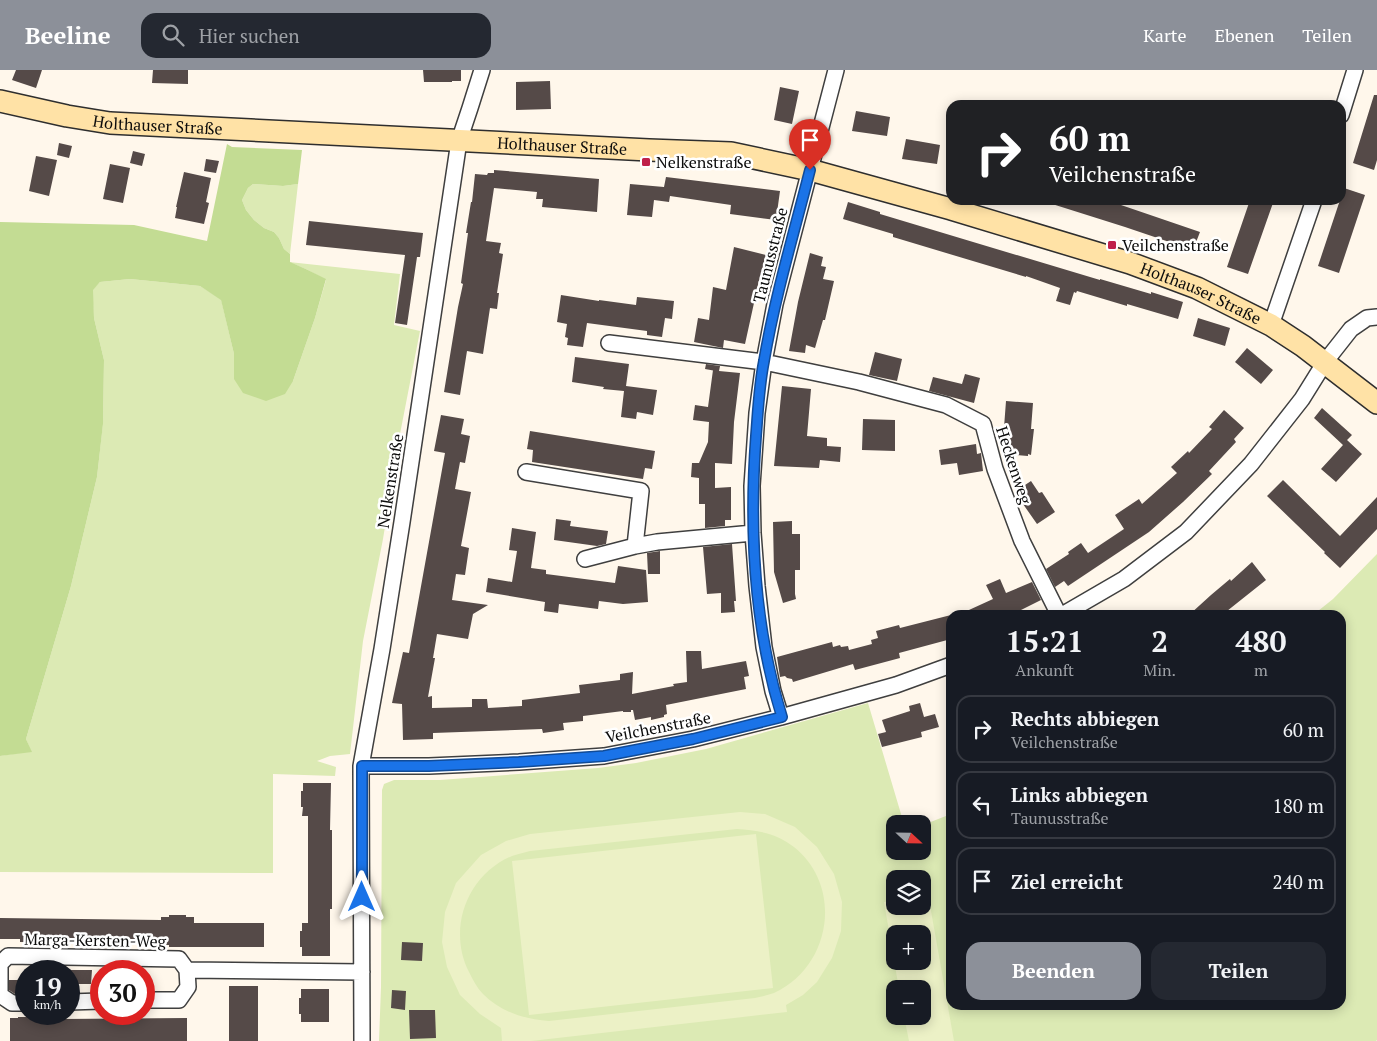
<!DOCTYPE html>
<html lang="de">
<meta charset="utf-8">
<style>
:root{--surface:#171b24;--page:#242831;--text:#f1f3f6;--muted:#9ea1a6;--line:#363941;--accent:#8c9099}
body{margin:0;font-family:"PT Serif",serif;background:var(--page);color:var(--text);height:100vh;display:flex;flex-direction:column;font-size:19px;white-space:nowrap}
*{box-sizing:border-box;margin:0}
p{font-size:16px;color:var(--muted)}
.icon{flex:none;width:28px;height:28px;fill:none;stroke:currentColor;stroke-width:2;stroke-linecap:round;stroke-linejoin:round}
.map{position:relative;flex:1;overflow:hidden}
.details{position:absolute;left:946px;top:540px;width:400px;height:400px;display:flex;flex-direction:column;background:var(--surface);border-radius:15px;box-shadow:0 2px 12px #0003}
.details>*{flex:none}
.top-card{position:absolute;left:946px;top:30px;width:400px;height:105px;border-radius:15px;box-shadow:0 2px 12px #0003;background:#202124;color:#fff;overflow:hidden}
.needle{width:32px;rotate:112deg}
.tools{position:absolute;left:886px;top:745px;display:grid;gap:10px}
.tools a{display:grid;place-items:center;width:45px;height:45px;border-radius:10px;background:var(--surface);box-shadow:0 2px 12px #0003;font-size:25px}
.speed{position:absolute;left:15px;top:890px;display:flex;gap:10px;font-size:25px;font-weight:700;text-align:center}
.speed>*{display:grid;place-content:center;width:65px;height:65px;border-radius:50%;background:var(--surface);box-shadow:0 2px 12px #0003;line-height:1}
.speed small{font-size:12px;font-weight:400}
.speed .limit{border:8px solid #d22;background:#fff;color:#111}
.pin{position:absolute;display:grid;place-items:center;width:42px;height:42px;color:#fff;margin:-51px -21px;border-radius:50% 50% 50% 0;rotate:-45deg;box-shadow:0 0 5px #0007}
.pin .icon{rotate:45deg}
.me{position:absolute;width:55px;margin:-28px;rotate:0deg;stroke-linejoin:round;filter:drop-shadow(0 0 4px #0008)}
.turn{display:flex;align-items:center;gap:18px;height:105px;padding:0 20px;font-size:22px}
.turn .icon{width:65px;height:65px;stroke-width:2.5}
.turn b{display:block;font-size:35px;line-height:42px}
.eta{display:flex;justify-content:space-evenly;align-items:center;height:85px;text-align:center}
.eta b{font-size:30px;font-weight:700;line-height:35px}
.cta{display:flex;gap:10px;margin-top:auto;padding:10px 20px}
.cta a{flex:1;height:58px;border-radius:15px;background:var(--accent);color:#fff;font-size:20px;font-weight:700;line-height:58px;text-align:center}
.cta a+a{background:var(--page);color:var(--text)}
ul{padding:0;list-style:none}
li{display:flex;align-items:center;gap:15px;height:68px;margin:0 10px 8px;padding:0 10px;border:2px solid var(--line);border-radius:15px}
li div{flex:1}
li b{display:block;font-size:19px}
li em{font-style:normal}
header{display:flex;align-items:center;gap:30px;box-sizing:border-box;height:70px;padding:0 25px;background:var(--accent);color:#fff}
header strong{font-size:24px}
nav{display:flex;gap:28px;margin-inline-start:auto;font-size:18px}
.search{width:350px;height:45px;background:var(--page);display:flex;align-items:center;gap:12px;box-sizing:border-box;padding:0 18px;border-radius:15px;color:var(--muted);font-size:19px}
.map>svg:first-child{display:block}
.green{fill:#dceab4;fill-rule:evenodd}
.forest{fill:#c3dc93}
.pitch{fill:#ecf1c6;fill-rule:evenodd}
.building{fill:#554a48}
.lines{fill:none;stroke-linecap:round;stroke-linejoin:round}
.street-casing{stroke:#3f3f3f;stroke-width:18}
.secondary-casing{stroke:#2e2e2e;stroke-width:24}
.street{stroke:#fff;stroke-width:15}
.secondary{stroke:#ffe2a6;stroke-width:21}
.route-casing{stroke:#114b97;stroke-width:12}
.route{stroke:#1a73e8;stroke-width:9}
.poi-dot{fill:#c0204a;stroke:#fff;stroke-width:2}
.labels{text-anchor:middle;stroke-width:5;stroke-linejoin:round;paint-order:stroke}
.street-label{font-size:16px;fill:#0c0c0c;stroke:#fff}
.poi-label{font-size:16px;fill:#0c0c0c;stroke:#fff;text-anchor:start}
</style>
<header>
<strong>Beeline</strong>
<div class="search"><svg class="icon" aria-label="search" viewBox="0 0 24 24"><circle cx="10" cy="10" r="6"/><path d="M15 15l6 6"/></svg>Hier suchen</div>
<nav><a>Karte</a><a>Ebenen</a><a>Teilen</a></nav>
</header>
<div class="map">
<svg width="1377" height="971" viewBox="0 0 1377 971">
<rect width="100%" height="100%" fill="#fff7eb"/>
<!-- green -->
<path class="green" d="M253 114 283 116 298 114 290 184 284 179 279 168 274 162 264 158 254 150 246 140 242 130 248 118Z
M289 192 400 204 394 255 420 261 400 364 383 469 363 571 350 684 330 686 317 691 336 697 335 706 273 704V803L0 802V686L31 681 26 669 71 516 97 407 103 353 104 290 94 248 92 220 100 212 130 209 200 216 221 229 234 284V309L293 311 315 248 326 210 308 200Z
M1377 484V970L1376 971H379L381 917 382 720 384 714 394 710H440L598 698 636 693 706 679 868 633 904 754H895V781H922L923 755 951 744V935H1341V545H1313L1333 529ZM895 809H922V836H895ZM895 864H922V891H895ZM895 919H922V946H895Z"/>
<!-- forest -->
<path class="forest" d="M227 74 232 77 302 80 298 114 283 116 253 114 248 118 242 130 246 140 254 150 264 158 274 162 279 168 284 179 290 184V192L308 200 326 209 315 248 293 311 285 324 266 331 243 323 234 309V284L221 230 200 216 130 209 100 212 93 220 94 248 104 290 103 354 97 407 71 516 26 669 32 682 0 686V152L134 155 207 171Z"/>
<!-- pitch -->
<path class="pitch" d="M740 742 765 744 795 757 817 777 834 804 842 832 841 861 832 888 817 912 803 925 786 935 787 942 531 971H502L501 958 480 944 460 925 447 897 442 872 445 842 456 813 481 785 506 771 530 764ZM737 759C758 760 778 764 794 777 844 817 831 897 774 923 768 925 761 927 755 928L549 951C524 949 501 942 483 924 477 918 473 910 469 902 447 859 467 805 512 786 517 784 524 783 530 781Z
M756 764 773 918 529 945 512 791Z
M928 824 954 971H909L904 946H922V919H899L884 832 895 830V836H922L923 825ZM895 864H922V891H895Z"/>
<!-- building -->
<path class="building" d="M16 0H42L36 18 12 10Z
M153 0H188V14L152 13Z
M423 0H461V11H452V12H424Z
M550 11 551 39 516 40V12Z
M780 17 799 21 792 54 774 50Z
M1374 25H1377V90L1374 100 1353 93Z
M856 41 890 47 887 66 852 61Z
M906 69 940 75 937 94 902 89Z
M59 73 72 76 69 88 57 85Z
M133 81 145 84 142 96 130 93Z
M36 86 57 90 49 126 29 121Z
M206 89 219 91 216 103 204 101Z
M110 94 130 98 123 133 103 129Z
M494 100 599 109 597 142 542 137 543 129H536L537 122 494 118 486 171 501 173 499 183 503 184 497 223H499L497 239 490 238 483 284 467 281 460 325 444 322 458 237 463 214 461 213 468 163H466L471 132H472L475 104 487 105 488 103H494Z
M184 102 211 108 206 132 209 133 204 154 175 148 177 137H176Z
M666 107 780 121 776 150 730 144 731 135 670 126 669 132 654 130 652 147 627 145 630 114 664 117Z
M1344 118 1365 125 1339 203 1318 196Z
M1050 130H1123L1121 135 1200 162 1193 180 1125 157 1049 133Z
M1250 130H1274L1248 204 1227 197Z
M848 132 880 142V144L1100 210V209L1151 224V222L1183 232 1178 249 1127 234V236L1077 221 1076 223 1074 222 1070 235 1056 231 1060 218 1026 206V207L893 167V164L843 149Z
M309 151 423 163 420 187H417L407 255 395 253 405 185 306 175Z
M734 177 766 185 753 233H754L745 274 724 270 723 278 694 272 698 248 709 250 713 217 726 220Z
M810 183 823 187 821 196 826 197 823 209 834 211 825 250H823L815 278 806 275 805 283 789 281 798 232Z
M561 225 599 231V230L636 235 637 227 674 231 672 249 665 248 662 267 647 265V261L587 253 583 277 567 275 568 268 565 267 567 254 557 252Z
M1198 248 1230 258 1225 276 1193 266Z
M1247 278 1273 300 1261 314 1235 292Z
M875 282 902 289 897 311 869 305Z
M575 287 629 294 626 316 657 320 653 345 637 342 636 349 621 347 624 321 603 319 604 317 572 312Z
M706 294 720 296 719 301 740 303 734 352 732 394 715 393V418L731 417V450H725V456L705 458V434H699V408L691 407 692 393H699L708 372 709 352 693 350 695 335 708 337 713 300 716 301 705 299Z
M965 304 980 308 974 333 929 321 933 307 962 314Z
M782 316 811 319 807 366 827 368V376L841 377 840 392 820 390 819 398 774 396Z
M1006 331 1033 333 1031 359H1034L1031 385 1028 384V386L1002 384Z
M1322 338 1352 365 1347 370 1362 384 1336 412 1321 399 1343 375 1314 348Z
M1224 340 1244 358 1234 369 1236 372 1209 401 1212 404 1183 432 1149 462 1068 516 1064 511 1055 517 1046 499 1069 484 1068 482 1081 473 1088 483 1124 459 1115 445 1139 429 1142 434 1177 403 1171 397 1188 381 1189 383 1212 359 1209 357Z
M441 345 464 349 461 364 470 366 465 393 460 392 455 419 471 422 461 476 469 478 465 505 456 504 452 530 488 535 473 544 468 569 437 564 433 588H435L428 627 432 626V638L472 637V629H487L488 638 522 636V630L580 623 579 615 620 610V604L633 602 632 624 674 616 673 614 687 612 686 581H701L702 599 746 591 749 606 744 607 746 619 666 635 667 644 664 645V647L651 650V647L635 650 633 640H631V642H623V641L583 646V651L563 653 564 660 543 663 542 659 433 663V669L403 670 402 634 392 633 403 582 409 583 445 383 434 381Z
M863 349 895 350V381L862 380Z
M530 361 655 381 652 399 645 398 643 409 532 392 533 380 527 379Z
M976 374 977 384 981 383 983 401 959 405 957 393 941 395 939 380Z
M1283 410 1340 466 1377 427V459L1340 498 1324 483 1325 482 1267 426Z
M1031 411 1039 423 1042 422 1055 442 1037 454 1023 434 1028 431 1022 422V417Z
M556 449 571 451 570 456 608 461 606 474 597 476 554 470Z
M792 451V464H800V500H795V524L796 529 783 533 774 502 773 452Z
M512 458 536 462 531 498 546 500V504L615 513 618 496 646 500 648 532 623 534 599 531 598 539 559 534 558 543 544 541 545 532 486 522 488 508 512 512 517 481 509 480Z
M732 474 736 531H734L735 542 721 543V523L707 524 703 477Z
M660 481V504H648L647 483Z
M1252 492 1266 510 1222 545H1189L1211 525 1230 509 1231 511Z
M1000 509 1006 523 1032 512 1041 530 1011 545H958L993 529 986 515Z
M951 545V569L899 583 900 588 855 600 853 594 793 612 792 609 787 608 785 606 780 607 777 587 832 572 833 577 840 575 841 577 848 576 849 580 872 574 871 570 878 568 876 561 899 555 900 558Z
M920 633 924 647 935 644 939 657 921 662 922 667 882 677 878 664 886 662 882 650 910 641 909 636Z
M303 713H331L330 760H332V839H330V886H302V877H300V861H302V853H308V746H302L303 737H301V721H303Z
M169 845H186V847H194V853H264V877H169V875H161V874L20 872V869H0V848L161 850V847H169Z
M402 872 423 873 422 891 401 890Z
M69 900H92L91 914H69Z
M9 910H26V924H15L9 920Z
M229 916H258V971H229Z
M301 919H329V952H301V944H299V928H301Z
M392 920 406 921 405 940 391 938Z
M409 940H435L436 968 410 969Z
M18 947H61V949L187 948V971H10V948H18Z"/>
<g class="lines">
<defs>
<path id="street" d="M1341 45 1355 0
M1271 255 1314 130
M609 273 764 292 859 312 946 335 983 354 995 399 1022 471 1059 545
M526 402 641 421 635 476
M585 489 635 476 657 472 753 463
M1062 545 1124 509 1186 462 1251 394 1302 329 1325 292 1351 259 1367 248 1377 247
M781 647 773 621 764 577 757 516 753 463 752 416 757 343 764 292 775 234 836 0
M361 696H429L519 692 604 686 693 669 781 647 896 615 951 595
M187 900 362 902
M69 932 101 931
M26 933H12L0 925V894L8 886 179 889 187 900 188 917 179 930H144
M362 971 361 696 382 579 402 452 459 71 470 38 482 0"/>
<g id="secondary">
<path id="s1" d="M0 31 67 46 110 53 649 80 731 83 810 100 951 139 1130 193 1197 218 1271 255 1303 276 1377 333"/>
</g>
</defs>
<!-- street casing -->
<use href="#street" class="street-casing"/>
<!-- secondary casing -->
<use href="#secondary" class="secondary-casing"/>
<!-- street -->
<use href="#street" class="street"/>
<!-- secondary -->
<use href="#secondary" class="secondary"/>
</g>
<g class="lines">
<defs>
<path id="route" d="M362 827V696H429L519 692 604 686 693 669 782 647C754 557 749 460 756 366 758 341 759 316 764 291 775 226 794 163 810 100"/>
</defs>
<!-- route casing -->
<use href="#route" class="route-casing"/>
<!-- route -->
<use href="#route" class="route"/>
</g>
<!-- markers -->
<g class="poi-dot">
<rect x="641" y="87" width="10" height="10" rx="2.5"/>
<rect x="1107" y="170" width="10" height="10" rx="2.5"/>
</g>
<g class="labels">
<!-- street labels -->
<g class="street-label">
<text dy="6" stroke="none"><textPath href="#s1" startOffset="160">Holthauser Straße</textPath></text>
<text dy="6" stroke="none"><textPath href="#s1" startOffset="565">Holthauser Straße</textPath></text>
<text transform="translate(770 185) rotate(-76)" y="6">Taunusstraße</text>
<text dy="6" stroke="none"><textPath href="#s1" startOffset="1225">Holthauser Straße</textPath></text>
<text transform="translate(1014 395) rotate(72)" y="6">Heckenweg</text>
<text transform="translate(390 411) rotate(-81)" y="6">Nelkenstraße</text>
<text transform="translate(658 657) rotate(-11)" y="6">Veilchenstraße</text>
<text transform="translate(95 870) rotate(1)" y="6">Marga-Kersten-Weg</text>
</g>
<!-- poi labels -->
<g class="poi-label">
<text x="656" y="98">Nelkenstraße</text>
<text x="1122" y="181">Veilchenstraße</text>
</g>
</g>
</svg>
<div class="tools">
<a><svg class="needle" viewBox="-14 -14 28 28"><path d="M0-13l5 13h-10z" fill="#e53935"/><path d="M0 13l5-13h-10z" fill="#9ea1a6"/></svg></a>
<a><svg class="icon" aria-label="layers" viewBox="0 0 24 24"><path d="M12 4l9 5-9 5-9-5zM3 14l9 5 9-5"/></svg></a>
<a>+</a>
<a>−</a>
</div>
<div class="speed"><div>19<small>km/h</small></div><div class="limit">30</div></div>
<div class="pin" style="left:810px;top:100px;background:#d93025"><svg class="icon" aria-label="arrive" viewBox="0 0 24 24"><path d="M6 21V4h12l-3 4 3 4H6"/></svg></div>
<svg class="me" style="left:362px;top:827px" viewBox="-20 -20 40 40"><path d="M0-17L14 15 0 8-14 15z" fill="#1a73e8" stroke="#fff" stroke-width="4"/></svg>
<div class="top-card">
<div class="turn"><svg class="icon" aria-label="right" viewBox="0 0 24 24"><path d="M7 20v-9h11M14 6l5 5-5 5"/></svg><div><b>60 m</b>Veilchenstraße</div></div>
</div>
<section class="details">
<div class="eta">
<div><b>15:21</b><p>Ankunft</p></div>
<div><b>2</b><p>Min.</p></div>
<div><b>480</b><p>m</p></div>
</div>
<ul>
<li><svg class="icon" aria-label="right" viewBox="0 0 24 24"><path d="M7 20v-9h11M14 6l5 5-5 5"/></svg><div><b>Rechts abbiegen</b><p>Veilchenstraße</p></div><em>60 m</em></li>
<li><svg class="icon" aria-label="left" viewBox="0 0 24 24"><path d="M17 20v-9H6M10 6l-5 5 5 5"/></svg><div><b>Links abbiegen</b><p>Taunusstraße</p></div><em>180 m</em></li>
<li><svg class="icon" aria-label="arrive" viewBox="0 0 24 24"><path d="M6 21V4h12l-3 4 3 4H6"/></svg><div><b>Ziel erreicht</b></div><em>240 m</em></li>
</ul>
<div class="cta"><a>Beenden</a><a>Teilen</a></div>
</section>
</div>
